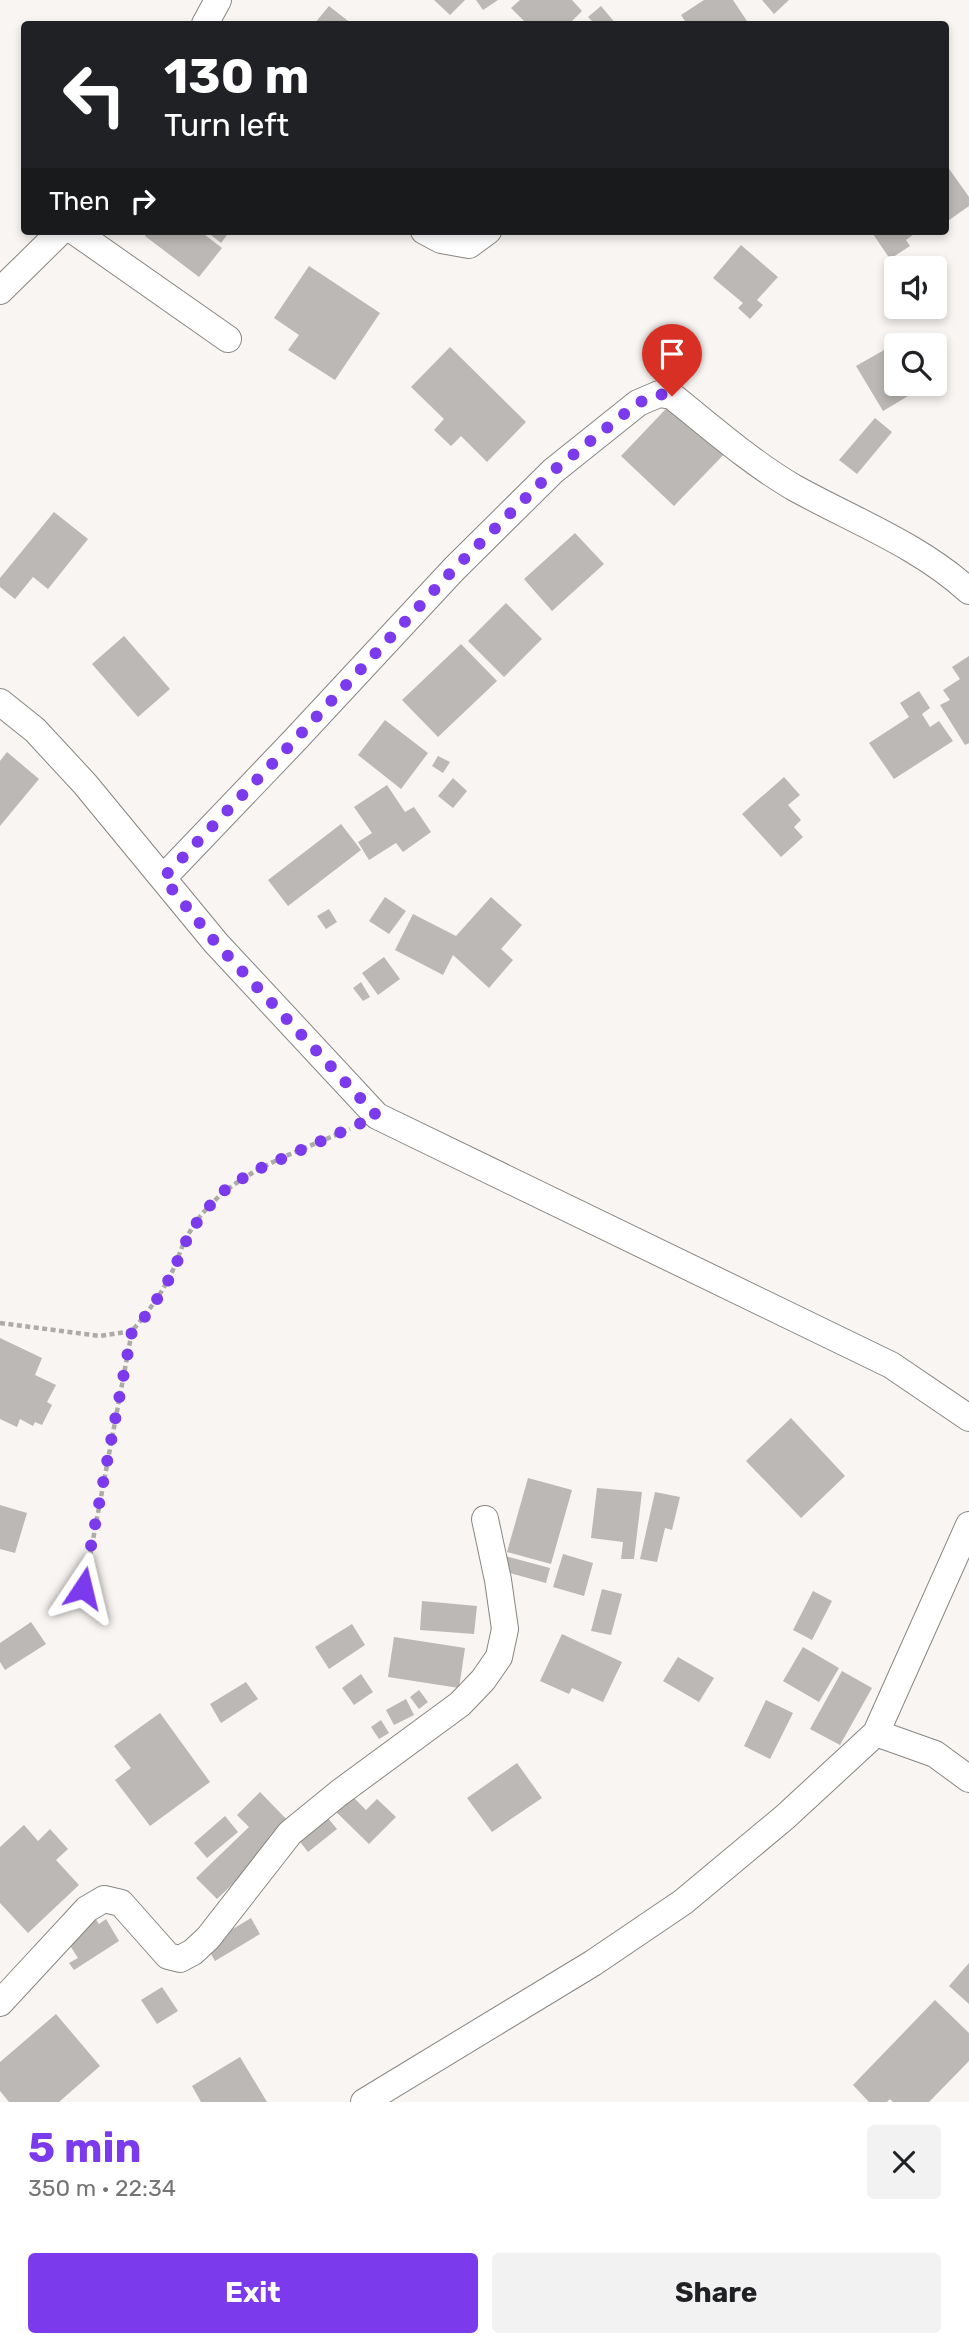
<!DOCTYPE html>
<meta charset="utf-8">
<style>
:root{--surface:#fff;--page:#f2f2f2;--text:#202124;--muted:#757577;--accent:#7c3aed}
body{margin:0;font-family:Rubik,sans-serif;background:var(--page);color:var(--text);height:100vh;display:flex;flex-direction:column;font-size:26px;white-space:nowrap}
*{box-sizing:border-box;margin:0}
p{font-size:23px;color:var(--muted)}
.icon{flex:none;width:38px;height:38px;fill:none;stroke:currentColor;stroke-width:2;stroke-linecap:round;stroke-linejoin:round}
.map{position:relative;height:2102px;overflow:hidden}
.details{display:flex;flex-direction:column;background:var(--surface);flex:1}
.details>*{flex:none}
.guide{position:absolute;left:21px;top:21px;width:928px;height:214px;border-radius:7px;box-shadow:0 4px 10px #0003;background:#202124;color:#fff;overflow:hidden}
.buttons{position:absolute;left:884px;top:256px;display:grid;gap:14px}
.buttons a{display:grid;place-items:center;width:63px;height:63px;border-radius:7px;background:var(--surface);box-shadow:0 4px 10px #0003;font-size:35px}
.pin{position:absolute;display:grid;place-items:center;width:60px;height:60px;color:#fff;margin:-72px -30px;border-radius:50% 50% 50% 0;rotate:-45deg;box-shadow:0 0 7px #0007}
.pin .icon{rotate:45deg}
.me{position:absolute;width:77px;margin:-38px;rotate:10deg;stroke-linejoin:round;filter:drop-shadow(0 0 5px #0008)}
.turn{display:flex;align-items:center;gap:24px;height:147px;padding:0 28px;font-size:32px}
.turn .icon{width:91px;height:91px;stroke-width:2.5}
.turn b{display:block;font-size:49px;line-height:60px}
.then{display:flex;align-items:center;height:66px;padding:0 28px;background:#0003;gap:14px;font-size:26px}
.round{display:grid;place-items:center;flex:none;width:74px;height:74px;border-radius:7px;background:var(--page)}
.headline{display:flex;align-items:center;justify-content:space-between;height:119px;padding:0 28px}
h1{font-size:42px;font-weight:700;line-height:52px;color:var(--accent)}
.button{display:flex;gap:14px;margin-top:auto;padding:14px 28px}
.button a{flex:1;height:80px;border-radius:7px;background:var(--accent);color:#fff;font-size:28px;font-weight:700;line-height:80px;text-align:center}
.button a+a{background:var(--page);color:var(--text)}
.map>svg:first-child{display:block}
.building{fill:#bbb8b5}
.lines{fill:none;stroke-linecap:round;stroke-linejoin:round}
.street-casing{stroke:#888683;stroke-width:28}
.path{stroke:#adaba8;stroke-width:4.5;stroke-dasharray:5 3.5;stroke-linecap:butt}
.street{stroke:#fff;stroke-width:26}
.route{stroke:#7c3aed;stroke-width:12;stroke-dasharray:0 21.6}
</style>
<div class="map">
<svg width="969" height="2102" viewBox="0 0 969 2102">
<rect width="100%" height="100%" fill="#f8f5f2"/>
<!-- building -->
<path class="building" d="M434 0H465L450 15Z
M476 0H498L483 10Z
M520 0H572L582 11 569 24H527L511 8Z
M704 0H733L749 24H687L681 15Z
M762 0H789L774 14Z
M329 6 352 24 315 23Z
M601 6 616 24H595L588 17Z
M945 163 969 197V206L945 223Z
M149 231H200L222 248 199 277 145 236Z
M206 231H230L221 243Z
M871 231H918L906 240 910 246 890 259Z
M741 245 778 277 757 300 763 305 750 319 738 308 743 303 713 278Z
M309 266 380 313 335 380 288 350 299 335 274 318Z
M907 337 911 345H896V383H930L883 411 856 366Z
M450 347 526 422 487 462 461 436 451 446 434 430 444 419 411 387Z
M682 392 735 443 674 506 621 456Z
M875 418 892 432 857 474 839 460Z
M54 512 88 539 48 589 33 577 15 599 0 587V578Z
M575 533 604 564 552 611 524 579Z
M506 603 542 639 504 677 468 641Z
M124 636 170 689 138 717 92 664Z
M461 644 497 681 438 737 402 700Z
M969 656V743L965 745 940 705 950 700 943 690 960 679 952 667Z
M919 691 930 708 922 714 930 727 939 721 953 741 894 779 869 743 909 717 900 703Z
M385 720 428 753 401 789 358 755Z
M7 752 39 779 0 826V761Z
M438 756 450 762 443 773 432 766Z
M784 777 800 795 788 805 801 820 794 827 803 837 781 857 742 814Z
M453 778 467 791 453 808 438 796Z
M387 785 405 812 414 807 431 832 403 852 396 843 369 860 358 842 372 833 354 807Z
M341 824 361 850 288 906 268 880Z
M385 897 406 911 389 934 369 921Z
M491 897 522 925 501 949 513 960 489 988 453 955 443 975 395 950 413 914 456 936Z
M329 909 337 922 326 929 317 916Z
M384 957 400 979 378 995 362 973Z
M361 982 370 997 363 1001 353 988Z
M0 1338 42 1358 35 1375 56 1385 47 1402 52 1405 42 1425 35 1422 33 1426 20 1419 17 1427 0 1419Z
M791 1418 845 1476 801 1518 746 1461Z
M528 1478 572 1490 551 1564 507 1552Z
M597 1488 642 1492 634 1559H621L623 1542 591 1538Z
M655 1492 680 1497 672 1530 665 1528 657 1562 640 1559Z
M0 1505 27 1513 15 1553 0 1549Z
M563 1554 593 1563 584 1596 553 1587Z
M502 1555 550 1568 546 1583 499 1570Z
M602 1589 622 1594 611 1635 591 1631Z
M813 1591 832 1601 812 1640 793 1630Z
M422 1601 477 1606 474 1634 420 1630Z
M31 1622 46 1644 5 1670 0 1662V1643Z
M352 1624 365 1645 329 1669 315 1647Z
M562 1634 622 1662 603 1702 572 1688 569 1694 540 1681Z
M394 1637 465 1648 459 1688 388 1677Z
M803 1647 839 1668 819 1702 783 1681Z
M678 1657 714 1678 699 1702 663 1681Z
M842 1671 872 1688 840 1745 810 1729Z
M361 1674 373 1692 354 1705 342 1688Z
M246 1682 258 1699 221 1723 210 1704Z
M419 1690 428 1702 419 1709 410 1697Z
M406 1699 414 1715 394 1725 386 1710Z
M766 1700 793 1713 770 1759 744 1746Z
M160 1713 210 1782 150 1826 115 1780 131 1768 114 1746Z
M381 1720 389 1733 379 1739 371 1727Z
M517 1763 542 1798 492 1832 467 1798Z
M344 1788 366 1810 377 1799 396 1817 369 1844 328 1804Z
M260 1792 293 1826 217 1899 196 1878 249 1827 237 1815Z
M322 1811 337 1829 308 1852 294 1834Z
M225 1816 238 1832 207 1858 194 1843Z
M24 1825 38 1841 50 1829 68 1849 56 1860 79 1885 28 1933 0 1903V1847Z
M95 1918 99 1924 106 1919 119 1941 74 1970 69 1963 78 1958 69 1944Z
M251 1918 260 1934 215 1961 206 1945Z
M969 1963V2004L949 1986Z
M162 1987 178 2011 157 2024 141 2000Z
M935 2000 969 2033V2061L929 2102H893L890 2099 887 2102H869L853 2085Z
M56 2014 100 2066 59 2102H9L0 2091V2062Z
M240 2057 267 2102H201L192 2086Z"/>
<g class="lines">
<defs>
<path id="street" d="M205 24 218 0
M74 231 228 339
M424 231 441 240 469 245 488 231
M0 291 61 231
M0 702 35 730 85 784 216 943 377 1116 891 1365 969 1418
M163 878 294 741 454 569 553 471 638 403 659 394 672 396C711 427 749 461 793 487 852 520 919 545 969 591
M876 1733 935 1754 969 1779
M0 2003 87 1909 104 1899 121 1903 168 1956 180 1959 193 1952 208 1938 290 1833 339 1793 460 1704 483 1680 499 1657 505 1629 498 1580 485 1519
M364 2102 593 1963 683 1902 785 1817 876 1733 969 1525"/>
</defs>
<!-- street casing -->
<use href="#street" class="street-casing"/>
<!-- path -->
<path class="path" d="M0 1323 100 1336 132 1331C147 1313 161 1295 171 1274 178 1260 182 1243 191 1230 224 1174 293 1154 350 1129
M84 1588 132 1331"/>
<!-- street -->
<use href="#street" class="street"/>
</g>
<g class="lines">
<!-- route -->
<path class="route" d="M83 1588 132 1331 150 1311 171 1276 191 1230 219 1194 252 1172 377 1116 216 943 163 878 294 741 454 569 553 471 638 403 659 394 672 396"/>
</g>
</svg>
<div class="buttons">
<a><svg class="icon" aria-label="sound" viewBox="0 0 24 24"><path d="M4 9h4l5-4v14l-5-4H4zM17 9q2 3 0 6"/></svg></a>
<a><svg class="icon" aria-label="search" viewBox="0 0 24 24"><circle cx="10" cy="10" r="6"/><path d="M15 15l6 6"/></svg></a>
</div>
<div class="pin" style="left:672px;top:396px;background:#d93025"><svg class="icon" aria-label="arrive" viewBox="0 0 24 24"><path d="M6 21V4h12l-3 4 3 4H6"/></svg></div>
<svg class="me" style="left:83px;top:1588px" viewBox="-20 -20 40 40"><path d="M0-17L14 15 0 8-14 15z" fill="#7c3aed" stroke="#fff" stroke-width="4"/></svg>
<div class="guide">
<div class="turn"><svg class="icon" aria-label="left" viewBox="0 0 24 24"><path d="M17 20v-9H6M10 6l-5 5 5 5"/></svg><div><b>130 m</b>Turn left</div></div>
<div class="then">Then<svg class="icon" aria-label="right" viewBox="0 0 24 24"><path d="M7 20v-9h11M14 6l5 5-5 5"/></svg></div>
</div>
</div>
<section class="details">
<div class="headline"><div><h1>5 min</h1><p>350 m · 22:34</p></div><a class="round"><svg class="icon" aria-label="close" viewBox="0 0 24 24"><path d="M6 6l12 12M18 6L6 18"/></svg></a></div>
<div class="button"><a>Exit</a><a>Share</a></div>
</section>
